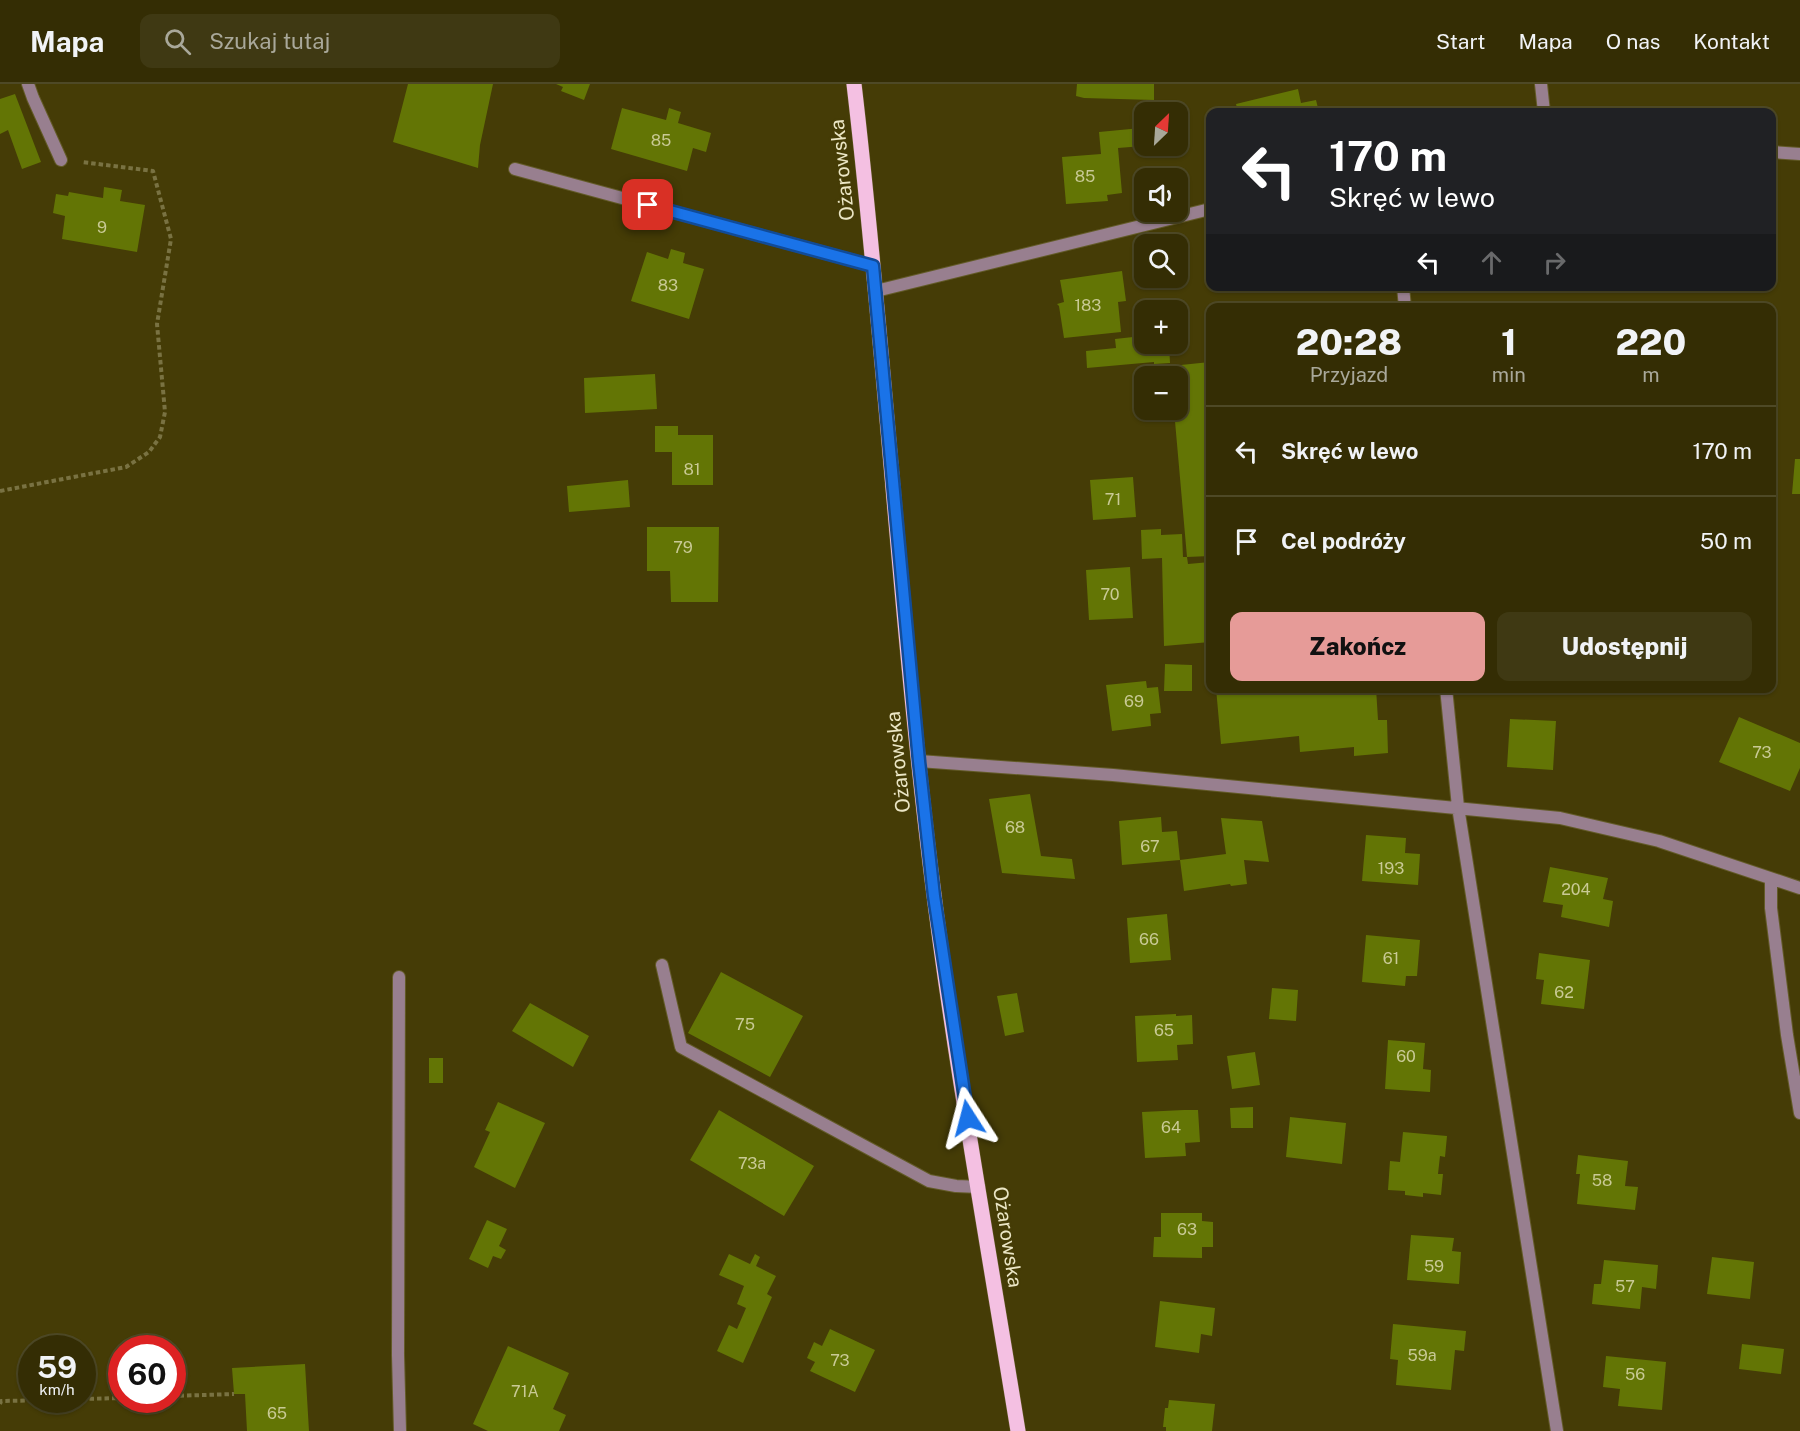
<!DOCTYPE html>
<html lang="pl">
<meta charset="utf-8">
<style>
:root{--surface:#342d04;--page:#3f3913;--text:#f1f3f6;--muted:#a9a89a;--line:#4e4926;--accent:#e69b98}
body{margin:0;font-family:"Public Sans",sans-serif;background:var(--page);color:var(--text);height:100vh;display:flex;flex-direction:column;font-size:22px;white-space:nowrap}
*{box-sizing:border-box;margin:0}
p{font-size:20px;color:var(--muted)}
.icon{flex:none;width:33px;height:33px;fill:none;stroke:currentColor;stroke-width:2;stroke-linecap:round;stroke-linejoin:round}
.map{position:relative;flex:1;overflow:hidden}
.side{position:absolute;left:1206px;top:219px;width:570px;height:390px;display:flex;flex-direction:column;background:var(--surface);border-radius:12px;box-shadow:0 2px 4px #0004,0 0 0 2px var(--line)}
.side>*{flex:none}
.hud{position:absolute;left:1206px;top:24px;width:570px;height:183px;border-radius:12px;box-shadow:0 2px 4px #0004,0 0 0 2px var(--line);background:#202124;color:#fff;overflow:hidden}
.needle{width:39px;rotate:25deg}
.fabs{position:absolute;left:1134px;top:18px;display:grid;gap:12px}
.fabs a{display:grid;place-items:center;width:54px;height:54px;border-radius:12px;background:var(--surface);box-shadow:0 2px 4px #0004,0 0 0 2px var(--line);font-size:30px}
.speed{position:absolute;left:18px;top:1251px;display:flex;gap:12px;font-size:30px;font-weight:700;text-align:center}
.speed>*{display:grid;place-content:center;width:78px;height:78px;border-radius:50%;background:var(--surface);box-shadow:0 2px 4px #0004,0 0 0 2px var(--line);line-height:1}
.speed small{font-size:15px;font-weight:400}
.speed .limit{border:9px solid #d22;background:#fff;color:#111}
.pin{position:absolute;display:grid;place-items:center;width:51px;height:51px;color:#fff;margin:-26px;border-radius:12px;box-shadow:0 3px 9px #0006}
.me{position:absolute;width:66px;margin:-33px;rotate:351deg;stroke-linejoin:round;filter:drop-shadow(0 0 4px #0008)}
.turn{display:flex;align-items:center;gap:21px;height:126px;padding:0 24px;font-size:27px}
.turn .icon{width:78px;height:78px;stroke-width:2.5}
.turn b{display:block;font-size:42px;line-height:51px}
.lanes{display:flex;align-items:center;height:57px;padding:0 24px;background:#0003;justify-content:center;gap:30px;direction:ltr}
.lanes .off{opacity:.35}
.eta{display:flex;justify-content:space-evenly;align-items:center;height:102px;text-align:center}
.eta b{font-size:36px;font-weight:800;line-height:42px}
.action{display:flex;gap:12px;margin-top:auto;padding:12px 24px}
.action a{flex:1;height:69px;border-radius:12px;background:var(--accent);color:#111;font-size:24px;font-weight:800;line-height:69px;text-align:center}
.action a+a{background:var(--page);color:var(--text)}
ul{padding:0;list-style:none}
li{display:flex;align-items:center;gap:18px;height:90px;padding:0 24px;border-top:2px solid var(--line)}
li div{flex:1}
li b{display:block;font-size:22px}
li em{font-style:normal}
header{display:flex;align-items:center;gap:36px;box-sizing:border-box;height:84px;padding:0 30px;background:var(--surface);border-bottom:2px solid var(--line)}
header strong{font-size:28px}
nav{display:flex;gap:33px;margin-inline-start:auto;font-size:21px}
.search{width:420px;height:54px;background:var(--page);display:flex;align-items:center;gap:15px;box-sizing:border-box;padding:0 21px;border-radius:12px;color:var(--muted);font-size:22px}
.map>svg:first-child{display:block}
.building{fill:#637505}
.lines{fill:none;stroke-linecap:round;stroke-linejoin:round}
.service-casing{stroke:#635b28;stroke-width:14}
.minor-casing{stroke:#635b28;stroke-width:14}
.primary-casing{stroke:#635b28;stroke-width:16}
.path{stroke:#797242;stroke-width:4;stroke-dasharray:4.5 3;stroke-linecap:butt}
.service{stroke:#987f8f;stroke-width:12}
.minor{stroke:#987f8f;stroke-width:12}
.primary{stroke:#f4c0e2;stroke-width:15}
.route-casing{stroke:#114b97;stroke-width:15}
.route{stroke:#1a73e8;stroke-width:10}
.labels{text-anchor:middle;stroke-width:4.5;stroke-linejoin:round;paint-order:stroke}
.number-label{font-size:16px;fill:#c9ca95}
.street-label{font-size:20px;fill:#ebe6c5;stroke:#453c06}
</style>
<header>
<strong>Mapa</strong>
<div class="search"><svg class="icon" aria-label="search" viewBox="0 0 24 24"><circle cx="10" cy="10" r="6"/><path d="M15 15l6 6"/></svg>Szukaj tutaj</div>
<nav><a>Start</a><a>Mapa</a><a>O nas</a><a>Kontakt</a></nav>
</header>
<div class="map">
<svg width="1800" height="1347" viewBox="0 0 1800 1347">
<rect width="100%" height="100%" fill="#453c06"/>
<!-- building -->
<path class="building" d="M408 0H493L480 61 478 84 393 58Z
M556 0H590L584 16 561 7 563 3Z
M1077 0H1154V16L1084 14 1076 12Z
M1298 5 1301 19 1316 16 1319 28H1238L1236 20Z
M15 10 41 78 22 85 8 46 0 50V15Z
M622 24 666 36 669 24 681 28 678 39 711 49 706 68 693 64 687 87 611 65Z
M1141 44 1143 62 1118 64 1122 109 1107 111 1108 117 1066 120 1062 73 1101 70 1099 48Z
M104 103 122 106 120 117 145 121 137 168 62 155 65 132 53 129 56 110 68 112 69 108 103 114Z
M671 165 685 169 683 179 704 185 689 235 631 217 647 168 668 175Z
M1122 187 1126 217 1118 218 1121 248 1064 254 1059 222 1057 220 1064 218 1060 196Z
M1144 233V260H1169L1170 279 1154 280V278L1087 284 1086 267 1116 264 1115 255 1133 253 1132 234Z
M1210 278V472L1187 473 1174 326H1178V292H1172L1171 282Z
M655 290 657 325 585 329 584 294Z
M655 342H678V351H713V401H672V368H655Z
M1795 375H1800V410H1792Z
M1133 393 1136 433 1093 436 1090 396Z
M628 396 630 423 569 428 567 402Z
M647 443H719L718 518H671L670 487H647Z
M1161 445V451L1182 450 1183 473H1187L1188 480 1210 478V558L1164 562 1162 474 1142 475 1141 446Z
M1130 483 1133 534 1089 536 1086 486Z
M1165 580 1192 581V607H1164Z
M1146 597 1147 604 1158 603 1161 629 1150 630 1151 642 1112 647 1106 601Z
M1216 604H1297V606L1337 604 1338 607 1376 604 1378 636H1387L1388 669 1354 672V663L1300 668 1299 652 1221 660Z
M1739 633 1800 659V684L1790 707 1719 678Z
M1510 635 1556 637 1553 686 1507 683Z
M1030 710 1041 772 1072 775 1075 795 1002 789 989 715Z
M1161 733 1162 748 1177 747 1180 776 1122 781 1119 737Z
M1221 734 1262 737 1269 778 1244 776 1247 800 1231 802 1230 800 1184 807 1180 776 1226 770Z
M1366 751 1406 754 1405 769 1420 770 1418 801 1362 797Z
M1550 783 1608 794 1603 815 1613 817 1609 843 1561 833 1563 821 1543 818Z
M1167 830 1171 876 1130 879 1127 834Z
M1366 851 1420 856 1417 892H1406L1405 902 1362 898Z
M1539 869 1590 876 1584 925 1541 920 1544 896 1536 895Z
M721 888 803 932 770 993 688 949Z
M1272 904 1298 906 1296 937 1269 935Z
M1017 909 1024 948 1005 952 997 912Z
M530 919 589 952 573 983 512 947Z
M1176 930V932L1192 931 1193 960 1177 961 1178 976 1137 978 1135 932Z
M1388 956 1425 959 1423 985 1431 986 1430 1008 1385 1005Z
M1255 968 1260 1001 1232 1005 1227 972Z
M429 974H443V999H429Z
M498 1018 545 1039 515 1104 474 1083 490 1048 485 1046Z
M1253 1023V1044H1231L1230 1024Z
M719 1026 814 1082 784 1132 690 1076Z
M1184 1026H1198L1200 1058 1185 1059 1186 1072 1145 1074 1142 1028Z
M1290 1033 1346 1039 1342 1080 1286 1073Z
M1403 1048 1447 1052 1445 1073 1440 1072 1438 1090H1443L1441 1111 1423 1109V1113L1405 1111V1107L1388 1106 1390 1077 1400 1078Z
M1578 1071 1628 1077 1625 1102 1638 1103 1635 1126 1577 1120 1580 1090H1576Z
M1161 1129H1202V1137L1213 1138V1163H1202V1174L1153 1173 1154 1153H1161Z
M487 1136 507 1145 499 1162 506 1166 501 1175 493 1172 488 1184 469 1175Z
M1411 1151 1454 1154 1452 1167 1461 1168 1459 1200 1407 1196Z
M729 1170 750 1180 755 1170 760 1173 756 1182 776 1192 767 1210 772 1213 743 1279 717 1267 729 1241 737 1245 746 1224 737 1220 744 1202 719 1191Z
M1712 1173 1754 1178 1750 1215 1707 1210Z
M1604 1176 1658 1181 1656 1205 1642 1203 1640 1225 1592 1220 1594 1200H1601Z
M1160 1217 1215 1224 1212 1252 1201 1250 1199 1269 1155 1263Z
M1393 1240 1466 1247 1464 1267 1455 1266 1451 1306 1396 1301 1398 1276 1390 1275Z
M830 1245 875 1266 855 1308 810 1287 815 1278 807 1274 814 1258 822 1262Z
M1742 1260 1784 1265 1781 1290 1739 1285Z
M508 1262 569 1289 553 1325 566 1331 559 1347H488L473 1340Z
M1606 1272 1666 1278 1662 1326 1618 1322 1620 1305 1603 1303Z
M305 1280 309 1347H247L245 1310H234L232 1284Z
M1169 1316 1215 1320 1212 1347H1166V1343H1163L1165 1324H1168Z"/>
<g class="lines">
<defs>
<path id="service" d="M28 0 33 14 61 76
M515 85 873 182
M662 881 681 963 929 1097 956 1102 979 1103"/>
<path id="minor" d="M1541 0 1544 28
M1772 68 1800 70
M1403 202 1405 224
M876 207 1210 125
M1446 604 1458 723 1557 1347
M919 677 1113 691 1560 734 1659 757 1800 804
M1771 796V824L1787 951 1800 1029
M399 893 398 1271 400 1347"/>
<path id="primary" d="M854 0C885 262 899 526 931 787 954 975 988 1161 1018 1347"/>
</defs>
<!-- service casing -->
<use href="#service" class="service-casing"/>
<!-- minor casing -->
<use href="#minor" class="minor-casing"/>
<!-- primary casing -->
<use href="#primary" class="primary-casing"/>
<!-- path -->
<path class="path" d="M0 407 126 383 149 368 160 353 165 328 157 240 171 155 153 87 82 78
M172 1312 234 1310
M82 1315 122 1314
M0 1320 1 1317 59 1316"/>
<!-- service -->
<use href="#service" class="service"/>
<!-- minor -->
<use href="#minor" class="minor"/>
<!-- primary -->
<use href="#primary" class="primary"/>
</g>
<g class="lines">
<defs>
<path id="route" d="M648 121 873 182 919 677 934 812 968 1034"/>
</defs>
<!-- route casing -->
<use href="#route" class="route-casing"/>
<!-- route -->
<use href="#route" class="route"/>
</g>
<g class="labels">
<!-- number labels -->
<g class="number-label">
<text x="661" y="62">85</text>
<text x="1085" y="98">85</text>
<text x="102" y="149">9</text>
<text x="668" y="207">83</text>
<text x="1088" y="227">183</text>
<text x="692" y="391">81</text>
<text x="1113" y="421">71</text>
<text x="683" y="469">79</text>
<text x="1110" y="516">70</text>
<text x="1134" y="623">69</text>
<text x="1762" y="674">73</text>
<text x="1015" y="749">68</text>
<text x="1150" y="768">67</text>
<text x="1391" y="790">193</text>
<text x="1576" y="811">204</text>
<text x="1149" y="861">66</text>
<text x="1391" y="880">61</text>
<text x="1564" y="914">62</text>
<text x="745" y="946">75</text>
<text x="1164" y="952">65</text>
<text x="1406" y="978">60</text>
<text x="1171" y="1049">64</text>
<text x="752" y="1085">73a</text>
<text x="1602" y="1102">58</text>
<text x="1187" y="1151">63</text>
<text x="1434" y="1188">59</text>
<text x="1625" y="1208">57</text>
<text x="1422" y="1277">59a</text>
<text x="840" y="1282">73</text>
<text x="1635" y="1296">56</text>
<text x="525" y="1313">71A</text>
<text x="277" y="1335">65</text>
</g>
<!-- street labels -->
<g class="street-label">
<text transform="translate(842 86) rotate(-96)" y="7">Ożarowska</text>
<text transform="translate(898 678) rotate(-96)" y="7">Ożarowska</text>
<text transform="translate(1008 1153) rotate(81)" y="7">Ożarowska</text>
</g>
</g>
</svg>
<div class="fabs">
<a><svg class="needle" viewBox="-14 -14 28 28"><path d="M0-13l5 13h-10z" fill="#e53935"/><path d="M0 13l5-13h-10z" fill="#a9a89a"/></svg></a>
<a><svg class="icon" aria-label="sound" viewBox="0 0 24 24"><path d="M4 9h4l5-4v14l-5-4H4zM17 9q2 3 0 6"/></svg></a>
<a><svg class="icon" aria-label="search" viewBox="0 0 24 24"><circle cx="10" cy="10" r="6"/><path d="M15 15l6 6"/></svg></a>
<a>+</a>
<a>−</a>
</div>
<div class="speed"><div>59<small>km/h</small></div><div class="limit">60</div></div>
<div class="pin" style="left:648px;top:121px;background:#d93025"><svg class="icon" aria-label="arrive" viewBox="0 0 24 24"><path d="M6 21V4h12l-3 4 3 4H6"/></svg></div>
<svg class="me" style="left:968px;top:1034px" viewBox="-20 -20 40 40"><path d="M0-17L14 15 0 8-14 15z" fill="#1a73e8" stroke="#fff" stroke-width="4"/></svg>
<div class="hud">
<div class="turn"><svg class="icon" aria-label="left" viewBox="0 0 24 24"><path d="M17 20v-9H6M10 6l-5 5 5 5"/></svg><div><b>170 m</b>Skręć w lewo</div></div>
<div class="lanes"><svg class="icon" aria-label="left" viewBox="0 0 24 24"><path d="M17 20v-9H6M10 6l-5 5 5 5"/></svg><svg class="icon off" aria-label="ahead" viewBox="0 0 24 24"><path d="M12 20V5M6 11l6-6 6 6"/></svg><svg class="icon off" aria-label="right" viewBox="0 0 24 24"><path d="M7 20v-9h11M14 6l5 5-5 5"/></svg></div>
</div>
<section class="side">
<div class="eta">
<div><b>20:28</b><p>Przyjazd</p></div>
<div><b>1</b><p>min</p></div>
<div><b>220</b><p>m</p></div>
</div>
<ul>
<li><svg class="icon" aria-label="left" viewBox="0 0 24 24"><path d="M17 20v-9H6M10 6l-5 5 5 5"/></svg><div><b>Skręć w lewo</b></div><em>170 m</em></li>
<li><svg class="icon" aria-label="arrive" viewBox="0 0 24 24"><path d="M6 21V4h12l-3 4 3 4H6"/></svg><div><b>Cel podróży</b></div><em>50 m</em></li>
</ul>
<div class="action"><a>Zakończ</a><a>Udostępnij</a></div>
</section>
</div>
